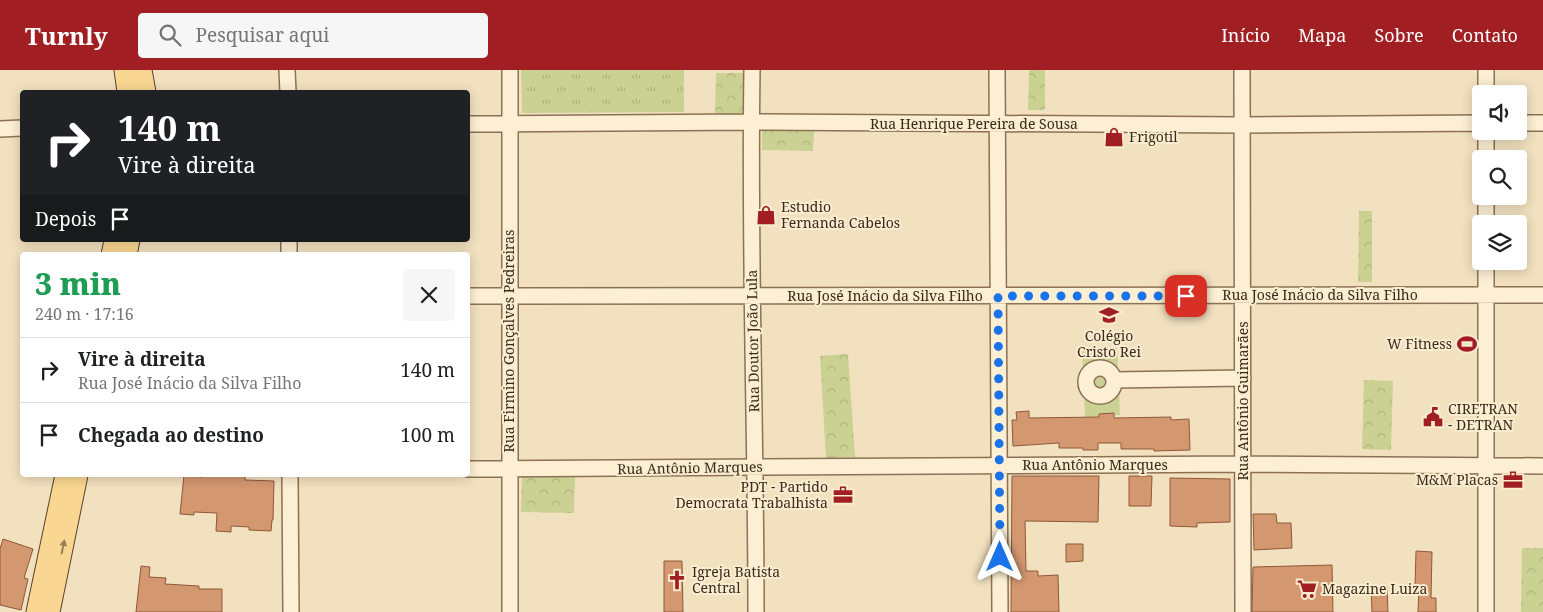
<!DOCTYPE html>
<html lang="pt">
<meta charset="utf-8">
<style>
:root{--surface:#fff;--page:#f6f6f6;--text:#202124;--muted:#757577;--line:#e0e0e0;--accent:#a11f23}
body{margin:0;font-family:"Noto Serif",serif;background:var(--page);color:var(--text);height:100vh;display:flex;flex-direction:column;font-size:19px;white-space:nowrap}
*{box-sizing:border-box;margin:0}
p{font-size:16px;color:var(--muted)}
.icon{flex:none;width:28px;height:28px;fill:none;stroke:currentColor;stroke-width:2;stroke-linecap:round;stroke-linejoin:round}
.map{position:relative;flex:1;overflow:hidden}
.panel{position:absolute;left:20px;top:182px;width:450px;height:225px;display:flex;flex-direction:column;background:var(--surface);border-radius:5px;box-shadow:0 2px 12px #0003}
.panel>*{flex:none}
.guide{position:absolute;left:20px;top:20px;width:450px;height:152px;border-radius:5px;box-shadow:0 2px 12px #0003;background:#202124;color:#fff;overflow:hidden}
.controls{position:absolute;left:1472px;top:15px;display:grid;gap:10px}
.controls a{display:grid;place-items:center;width:55px;height:55px;border-radius:5px;background:var(--surface);box-shadow:0 2px 12px #0003;font-size:25px}
.pin{position:absolute;display:grid;place-items:center;width:42px;height:42px;color:#fff;margin:-21px;border-radius:10px;box-shadow:0 2px 8px #0006}
.me{position:absolute;width:55px;margin:-28px;rotate:0deg;stroke-linejoin:round;filter:drop-shadow(0 0 4px #0008)}
.turn{display:flex;align-items:center;gap:18px;height:105px;padding:0 15px;font-size:22px}
.turn .icon{width:65px;height:65px;stroke-width:2.5}
.turn b{display:block;font-size:35px;line-height:42px}
.then{display:flex;align-items:center;height:48px;padding:0 15px;background:#0003;gap:10px;font-size:19px}
.round{display:grid;place-items:center;flex:none;width:52px;height:52px;border-radius:5px;background:var(--page)}
.overview{display:flex;align-items:center;justify-content:space-between;height:85px;padding:0 15px}
h1{font-size:30px;font-weight:800;line-height:38px;color:#1e9e55}
ul{padding:0;list-style:none}
li{display:flex;align-items:center;gap:15px;height:65px;padding:0 15px;border-top:1px solid var(--line)}
li div{flex:1}
li b{display:block;font-size:19px}
li em{font-style:normal}
header{display:flex;align-items:center;gap:30px;box-sizing:border-box;height:70px;padding:0 25px;background:var(--accent);color:#fff}
header strong{font-size:24px}
nav{display:flex;gap:28px;margin-inline-start:auto;font-size:18px}
.search{width:350px;height:45px;background:var(--page);display:flex;align-items:center;gap:12px;box-sizing:border-box;padding:0 18px;border-radius:5px;color:var(--muted);font-size:19px}
.map>svg:first-child{display:block}
.grass{fill:url(#grass-tufts)}
.forest{fill:url(#forest-crowns)}
.park{fill:#cbd192}
.building{fill:#d49871;stroke:#8e5839}
.lines{fill:none;stroke-linecap:round;stroke-linejoin:round}
.minor-casing{stroke:#8c7155;stroke-width:18}
.major-casing{stroke:#5a3f2a;stroke-width:21}
.minor{stroke:#fcefd3;stroke-width:15}
.major{stroke:#f9d792;stroke-width:19}
.oneway{fill:#9a8056}
.route{stroke:#1a73e8;stroke-width:9;stroke-dasharray:0 16.2}
.labels{text-anchor:middle;stroke-width:4;stroke-linejoin:round;paint-order:stroke}
.street-label{font-size:14px;fill:#3a2a1b;stroke:#f9eccf}
.poi-label{font-size:14px;fill:#3a2a1b;stroke:#f9eccf;text-anchor:start}
</style>
<header>
<strong>Turnly</strong>
<div class="search"><svg class="icon" aria-label="search" viewBox="0 0 24 24"><circle cx="10" cy="10" r="6"/><path d="M15 15l6 6"/></svg>Pesquisar aqui</div>
<nav><a>Início</a><a>Mapa</a><a>Sobre</a><a>Contato</a></nav>
</header>
<div class="map">
<svg width="1543" height="542" viewBox="0 0 1543 542">
<defs>
<pattern id="grass-tufts" width="24" height="20" patternUnits="userSpaceOnUse" patternTransform="scale(1.25)"><rect width="24" height="20" fill="#cbd192"/><path d="M3 7l-1-3M5 7V3M7 7l1-3M15 17l-1-3M17 17v-4M19 17l1-3" fill="none" stroke="#afb47d"/></pattern>
<pattern id="forest-crowns" width="20" height="18" patternUnits="userSpaceOnUse" patternTransform="scale(1.25)"><rect width="20" height="18" fill="#cbd192"/><path d="M2 6a3 3 0 1 1 6 0M12 15a3 3 0 1 1 6 0" fill="none" stroke="#afb47d"/></pattern>
</defs>
<rect width="100%" height="100%" fill="#f2e1bf"/>
<!-- grass -->
<path class="grass" d="M521 0H684V42L522 43Z"/>
<!-- forest -->
<path class="forest" d="M1029 0H1045V40H1028Z
M716 3H746V44H715Z
M762 59 814 61 813 81 762 80Z
M1359 141H1372V212H1358Z
M848 284 855 387 826 388 820 286Z
M1364 310 1393 311 1391 380 1362 379Z
M522 406 575 407 574 443 521 442Z
M1522 478H1543V542H1521Z"/>
<!-- park -->
<path class="park" d="M1117 278 1120 345 1085 347 1082 279Z"/>
<!-- building -->
<path class="building" d="M1029 341V348L1099 347V344L1114 343V348L1171 347V350L1189 349 1190 380 1154 381V379H1121V373H1098V380H1083V378H1059V373L1013 376 1012 350H1017L1016 342Z
M184 405 202 407V406L245 405V410L274 411 273 450H272L271 461 249 460V457L231 456V462L216 461 217 443 194 442V445L180 444Z
M1012 406H1099L1098 452 1025 451 1026 501H1038V506L1058 505 1059 542H1011Z
M1129 406H1152L1151 436H1129Z
M1170 408 1230 409V452L1197 453V457L1170 456Z
M1253 444H1276L1277 453H1291L1292 478 1254 480Z
M3 469 33 479 24 508 28 509 21 540 0 535V479Z
M1066 474H1083V491L1066 492Z
M1416 481 1432 482 1431 528H1436V542H1418L1419 517H1415Z
M664 491H682L683 542H664Z
M1332 495 1333 542H1252L1253 497Z
M141 496 150 497 149 507 166 508 165 514 199 516V519H222V542H136Z
M1387 517 1388 542H1372L1371 518Z"/>
<g class="lines">
<defs>
<path id="minor" d="M287 0 288 22
M510 0V542
M752 0C749 181 756 361 756 542
M997 0 1000 542
M1242 0 1243 542
M1486 0V24
M1519 53H1543
M468 54 751 52 1242 55 1481 53
M0 59 22 58
M1486 89V61
M1486 154V126
M289 170V185
M1486 191V542
M468 226 1543 225
M1086 312a14 14 0 1 1 28 0a14 14 0 1 1-28 0Z
M1114 310 1243 308
M468 399 1243 394 1543 396
M290 405 291 542"/>
<path id="major" d="M124 0 127 22
M142 0 146 22
M111 185 114 170
M127 185 130 170
M36 542 65 405
M50 542 78 405"/>
</defs>
<!-- minor casing -->
<use href="#minor" class="minor-casing"/>
<!-- major casing -->
<use href="#major" class="major-casing"/>
<!-- minor -->
<use href="#minor" class="minor"/>
<!-- major -->
<use href="#major" class="major"/>
</g>
<!-- one-way arrows -->
<defs><path id="oneway-solid" d="M-6-.8H1V-3.2L6.5 0L1 3.2V.8H-6Z" transform="scale(1.25)"/></defs>
<use class="oneway" href="#oneway-solid" transform="translate(63 477) rotate(-78)"/>
<g class="lines">
<!-- route -->
<path class="route" d="M1000 487 998 226H1186"/>
</g>
<!-- icons -->
<defs>
<symbol id="shop-bare" viewBox="-9 -9 18 18"><path d="M-5-2.5h2.3a2.7 3.5 0 0 1 5.4 0H5L5.5 6h-11ZM-1.5-2.5h3a1.5 2.3 0 0 0-3 0Z" fill="#a11f23" stroke="#f9eccf" stroke-width="2.5" paint-order="stroke"/></symbol>
<symbol id="school-bare" viewBox="-9 -9 18 18"><path d="M0-5L7-2L0 1L-7-2ZM-4 1L0 2.5L4 1V4Q0 6-4 4Z" fill="#a11f23" stroke="#f9eccf" stroke-width="2.5" paint-order="stroke"/></symbol>
<symbol id="stadium-bare" viewBox="-9 -9 18 18"><path d="M0-5a6.5 5 0 1 0 0 10a6.5 5 0 1 0 0-10ZM-3.5-1.8h7v3.6h-7Z" fill="#a11f23" stroke="#f9eccf" stroke-width="2.5" paint-order="stroke"/></symbol>
<symbol id="civic-bare" viewBox="-9 -9 18 18"><path d="M-.6-6.5H3V-4.5H.6V-3L4-1V1h2V6H-6V1h2V-1L-.6-3ZM-1.2 2.5V6h2.4V2.5Z" fill="#a11f23" stroke="#f9eccf" stroke-width="2.5" paint-order="stroke"/></symbol>
<symbol id="office-bare" viewBox="-9 -9 18 18"><path d="M-6-3h4V-5.5h4V-3h4V5H-6ZM-1-4.5V-3h2v-1.5ZM-6 0V1H6V0Z" fill="#a11f23" stroke="#f9eccf" stroke-width="2.5" paint-order="stroke"/></symbol>
<symbol id="church-bare" viewBox="-9 -9 18 18"><path d="M-1.2-6h2.4v3.5h3.3v2.4h-3.3V6h-2.4V-.1h-3.3v-2.4h3.3Z" fill="#a11f23" stroke="#f9eccf" stroke-width="2.5" paint-order="stroke"/></symbol>
<symbol id="supermarket-bare" viewBox="-9 -9 18 18"><path d="M-6-5.5h2.5l.6 2H6L4.5 2H-2.5L-4.4-4H-6ZM-1.5 3.2a1.3 1.3 0 1 0 .1 0ZM3 3.2a1.3 1.3 0 1 0 .1 0Z" fill="#a11f23" stroke="#f9eccf" stroke-width="2.5" paint-order="stroke"/></symbol>
</defs>
<g fill-rule="evenodd">
<use href="#shop-bare" x="1100" y="53" width="28" height="28"/>
<use href="#shop-bare" x="752" y="131" width="28" height="28"/>
<use href="#school-bare" x="1095" y="231" width="28" height="28"/>
<use href="#stadium-bare" x="1453" y="260" width="28" height="28"/>
<use href="#civic-bare" x="1419" y="333" width="28" height="28"/>
<use href="#office-bare" x="1499" y="396" width="28" height="28"/>
<use href="#office-bare" x="829" y="411" width="28" height="28"/>
<use href="#church-bare" x="663" y="496" width="28" height="28"/>
<use href="#supermarket-bare" x="1293" y="505" width="28" height="28"/>
</g>
<g class="labels">
<!-- street labels -->
<g class="street-label">
<text x="974" y="59">Rua Henrique Pereira de Sousa</text>
<text x="1320" y="230">Rua José Inácio da Silva Filho</text>
<text x="885" y="231">Rua José Inácio da Silva Filho</text>
<text transform="translate(509 271) rotate(-90)" y="5">Rua Firmino Gonçalves Pedreiras</text>
<text transform="translate(753 271) rotate(-91)" y="5">Rua Doutor João Lula</text>
<text transform="translate(1243 331) rotate(-90)" y="5">Rua Antônio Guimarães</text>
<text x="1095" y="400">Rua Antônio Marques</text>
<text transform="translate(690 398) rotate(-1)" y="5">Rua Antônio Marques</text>
</g>
<!-- poi labels -->
<g class="poi-label">
<text x="1129" y="72">Frigotil</text>
<text x="781" y="142">Estudio<tspan x="781" dy="16">Fernanda Cabelos</tspan></text>
<text x="1109" y="271" text-anchor="middle">Colégio<tspan x="1109" dy="16">Cristo Rei</tspan></text>
<text x="1452" y="279" text-anchor="end">W Fitness</text>
<text x="1448" y="344">CIRETRAN<tspan x="1448" dy="16">- DETRAN</tspan></text>
<text x="1498" y="415" text-anchor="end">M&amp;M Placas</text>
<text x="828" y="422" text-anchor="end">PDT - Partido<tspan x="828" dy="16">Democrata Trabalhista</tspan></text>
<text x="692" y="507">Igreja Batista<tspan x="692" dy="16">Central</tspan></text>
<text x="1322" y="524">Magazine Luiza</text>
</g>
</g>
</svg>
<div class="controls">
<a><svg class="icon" aria-label="sound" viewBox="0 0 24 24"><path d="M4 9h4l5-4v14l-5-4H4zM17 9q2 3 0 6"/></svg></a>
<a><svg class="icon" aria-label="search" viewBox="0 0 24 24"><circle cx="10" cy="10" r="6"/><path d="M15 15l6 6"/></svg></a>
<a><svg class="icon" aria-label="layers" viewBox="0 0 24 24"><path d="M12 4l9 5-9 5-9-5zM3 14l9 5 9-5"/></svg></a>
</div>
<div class="pin" style="left:1186px;top:226px;background:#d93025"><svg class="icon" aria-label="arrive" viewBox="0 0 24 24"><path d="M6 21V4h12l-3 4 3 4H6"/></svg></div>
<svg class="me" style="left:1000px;top:487px" viewBox="-20 -20 40 40"><path d="M0-17L14 15 0 8-14 15z" fill="#1a73e8" stroke="#fff" stroke-width="4"/></svg>
<div class="guide">
<div class="turn"><svg class="icon" aria-label="right" viewBox="0 0 24 24"><path d="M7 20v-9h11M14 6l5 5-5 5"/></svg><div><b>140 m</b>Vire à direita</div></div>
<div class="then">Depois<svg class="icon" aria-label="arrive" viewBox="0 0 24 24"><path d="M6 21V4h12l-3 4 3 4H6"/></svg></div>
</div>
<section class="panel">
<div class="overview"><div><h1>3 min</h1><p>240 m · 17:16</p></div><a class="round"><svg class="icon" aria-label="close" viewBox="0 0 24 24"><path d="M6 6l12 12M18 6L6 18"/></svg></a></div>
<ul>
<li><svg class="icon" aria-label="right" viewBox="0 0 24 24"><path d="M7 20v-9h11M14 6l5 5-5 5"/></svg><div><b>Vire à direita</b><p>Rua José Inácio da Silva Filho</p></div><em>140 m</em></li>
<li><svg class="icon" aria-label="arrive" viewBox="0 0 24 24"><path d="M6 21V4h12l-3 4 3 4H6"/></svg><div><b>Chegada ao destino</b></div><em>100 m</em></li>
</ul>
</section>
</div>
